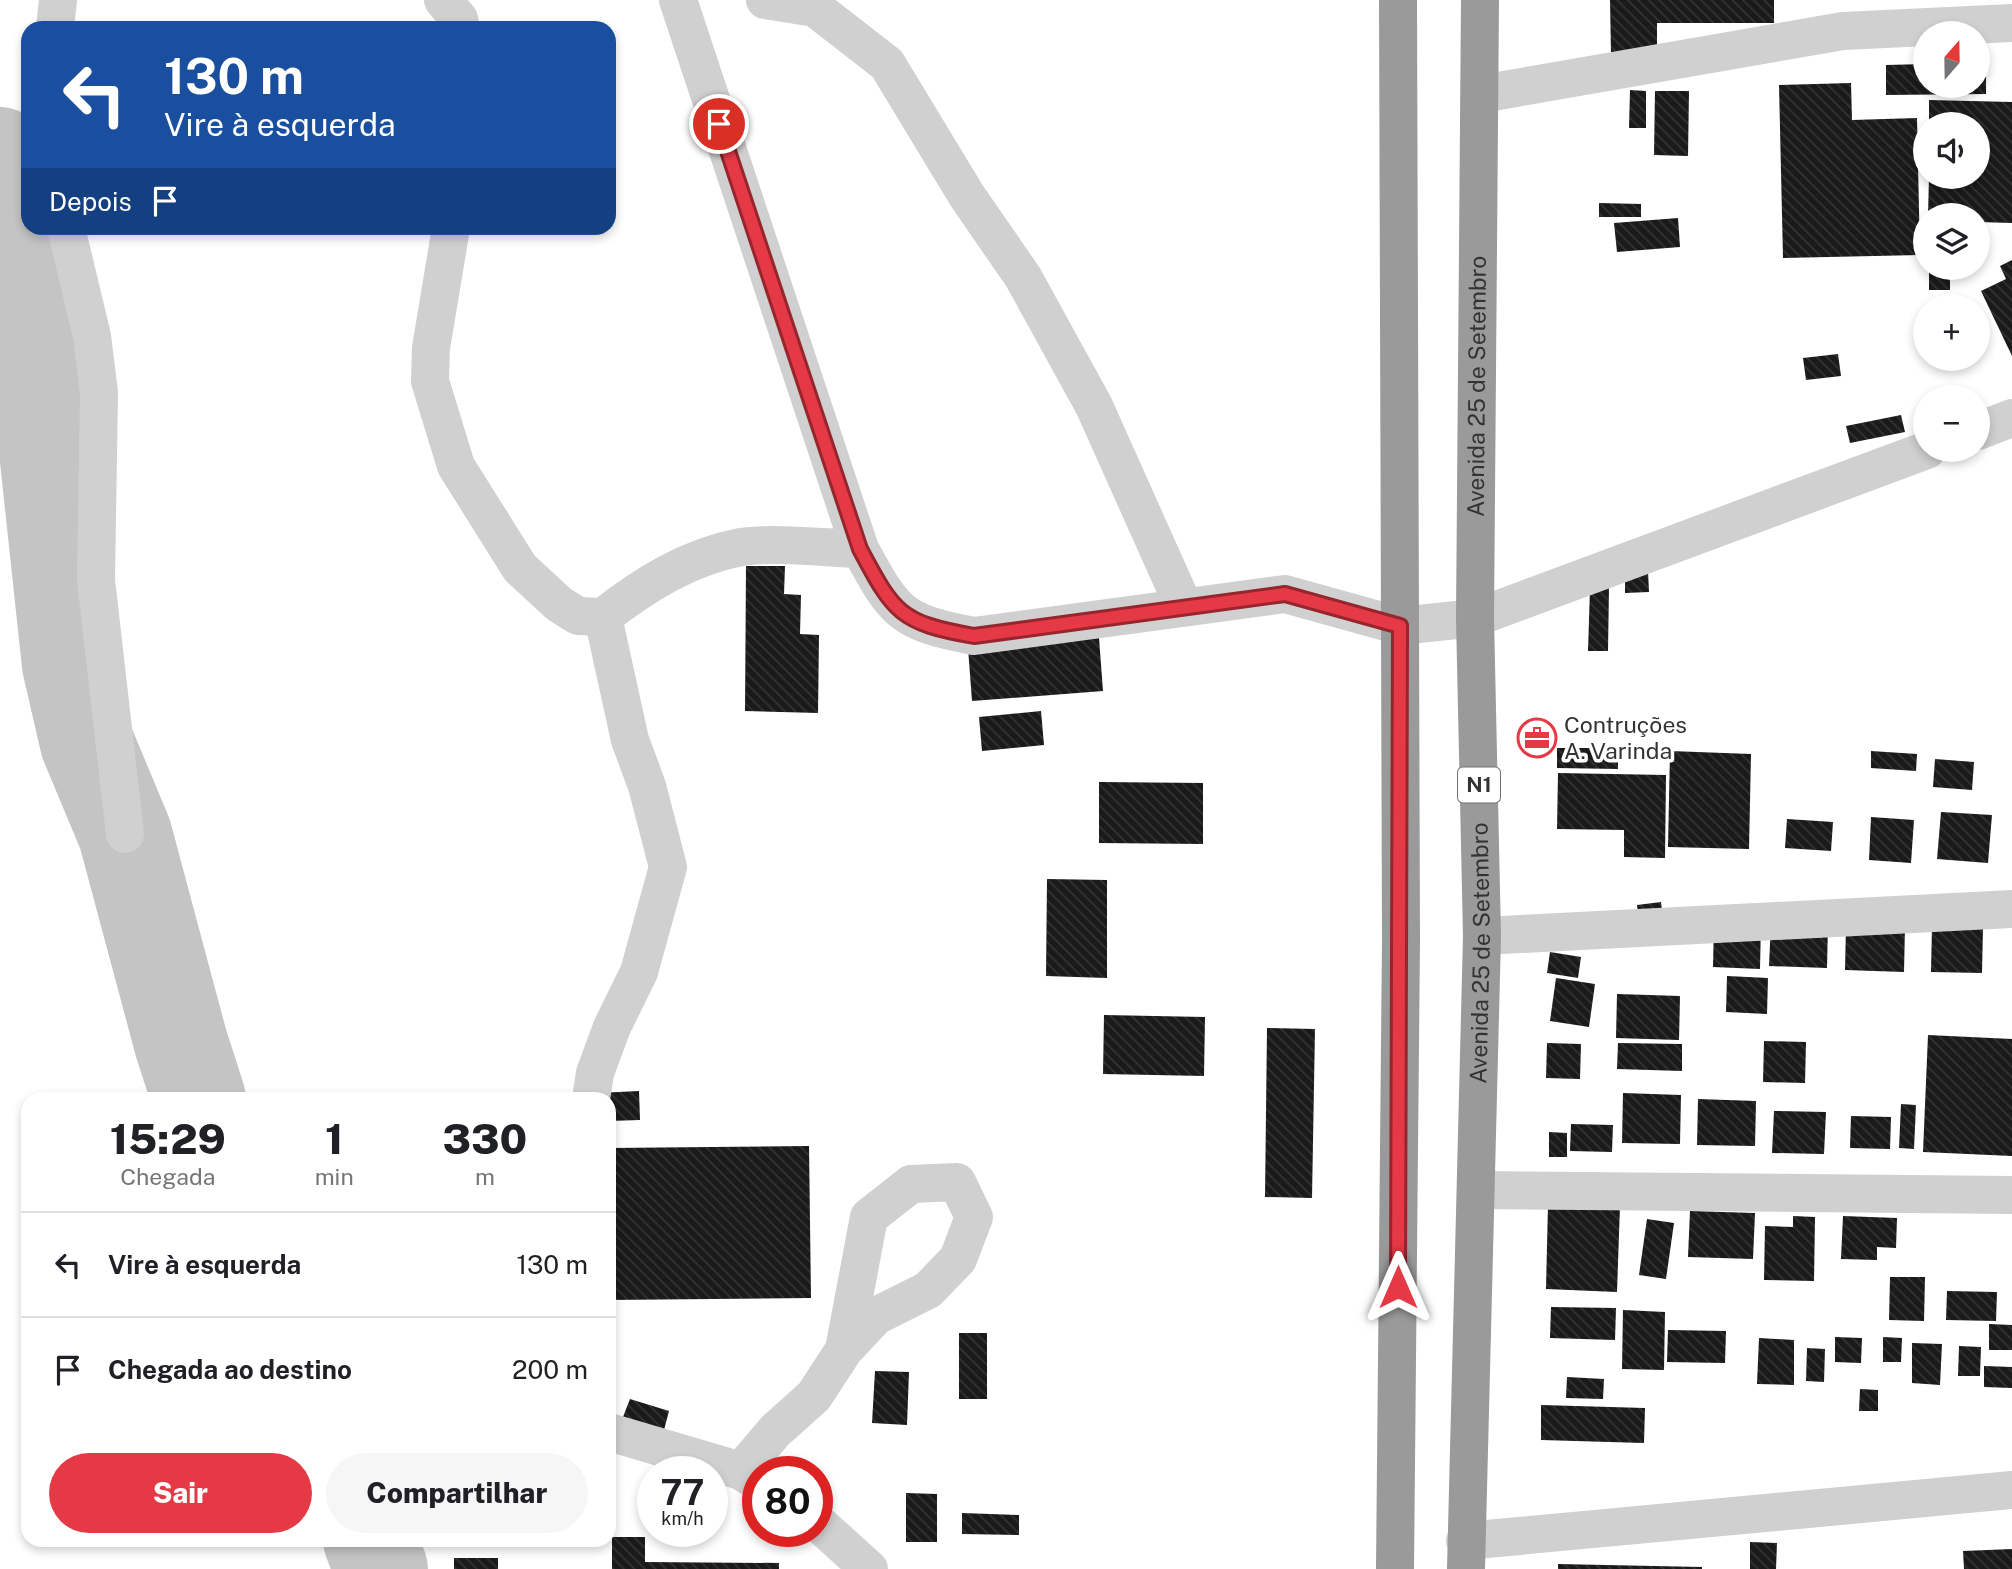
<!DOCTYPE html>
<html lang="pt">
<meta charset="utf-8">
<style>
:root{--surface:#fff;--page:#f6f6f6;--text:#202124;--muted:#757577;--line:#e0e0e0;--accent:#e63946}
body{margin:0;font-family:"Public Sans",sans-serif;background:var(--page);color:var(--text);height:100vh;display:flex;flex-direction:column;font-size:26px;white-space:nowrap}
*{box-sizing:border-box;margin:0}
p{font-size:23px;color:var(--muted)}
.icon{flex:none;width:38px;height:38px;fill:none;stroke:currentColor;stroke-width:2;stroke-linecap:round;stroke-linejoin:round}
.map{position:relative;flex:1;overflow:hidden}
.side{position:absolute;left:21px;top:1092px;width:595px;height:455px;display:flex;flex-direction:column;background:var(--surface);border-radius:21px;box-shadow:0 4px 10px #0003}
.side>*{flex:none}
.hud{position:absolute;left:21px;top:21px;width:595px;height:214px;border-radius:21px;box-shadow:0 4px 10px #0003;background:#1a4fa0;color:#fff;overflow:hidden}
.needle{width:46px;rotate:20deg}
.buttons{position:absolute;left:1913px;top:21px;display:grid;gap:14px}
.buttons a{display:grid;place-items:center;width:77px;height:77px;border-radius:50%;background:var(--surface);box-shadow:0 4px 10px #0003;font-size:35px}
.speed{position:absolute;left:637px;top:1456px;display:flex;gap:14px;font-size:35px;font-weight:700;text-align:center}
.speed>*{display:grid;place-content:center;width:91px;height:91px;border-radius:50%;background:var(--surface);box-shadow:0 4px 10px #0003;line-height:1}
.speed small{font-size:18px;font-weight:400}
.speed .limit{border:10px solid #d22;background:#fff;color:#111}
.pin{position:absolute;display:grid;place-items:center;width:60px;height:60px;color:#fff;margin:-30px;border:4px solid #fff;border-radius:50%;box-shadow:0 2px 7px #0007}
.me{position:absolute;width:77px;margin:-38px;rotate:0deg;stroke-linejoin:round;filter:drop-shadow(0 0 5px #0008)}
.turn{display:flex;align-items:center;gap:24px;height:147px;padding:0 28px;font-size:32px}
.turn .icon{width:91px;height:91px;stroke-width:2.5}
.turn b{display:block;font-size:49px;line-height:60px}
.then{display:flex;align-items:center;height:66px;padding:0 28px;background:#0003;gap:14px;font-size:26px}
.eta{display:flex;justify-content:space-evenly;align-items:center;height:119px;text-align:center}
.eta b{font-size:42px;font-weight:800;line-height:49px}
.action{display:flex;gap:14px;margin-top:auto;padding:14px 28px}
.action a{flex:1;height:80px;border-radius:42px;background:var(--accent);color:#fff;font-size:28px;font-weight:800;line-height:80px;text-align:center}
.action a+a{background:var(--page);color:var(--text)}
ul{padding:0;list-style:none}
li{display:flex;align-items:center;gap:21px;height:105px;padding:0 28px;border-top:2px solid var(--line)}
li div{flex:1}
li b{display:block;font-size:26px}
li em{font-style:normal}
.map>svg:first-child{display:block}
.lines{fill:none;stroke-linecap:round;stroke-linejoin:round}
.taxiway{stroke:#c4c4c4;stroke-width:94}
.building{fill:url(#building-back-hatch)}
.minor{stroke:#d0d0d0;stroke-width:38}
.highway{stroke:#9a9a9a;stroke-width:38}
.route-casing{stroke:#96252e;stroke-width:18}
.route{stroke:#e63946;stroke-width:12}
.labels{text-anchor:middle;stroke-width:7;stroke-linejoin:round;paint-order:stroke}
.shield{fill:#fff;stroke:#707070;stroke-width:2}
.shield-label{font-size:21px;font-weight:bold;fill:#333}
.street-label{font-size:23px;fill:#333;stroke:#fff}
.poi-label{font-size:23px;fill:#333;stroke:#fff;text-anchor:start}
</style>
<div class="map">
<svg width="2012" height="1569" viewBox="0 0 2012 1569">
<defs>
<pattern id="building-back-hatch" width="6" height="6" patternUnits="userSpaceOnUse" patternTransform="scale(1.75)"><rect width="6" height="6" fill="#1a1a1a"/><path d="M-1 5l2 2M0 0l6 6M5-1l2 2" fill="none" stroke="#333"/></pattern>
</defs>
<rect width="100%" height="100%" fill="#fff"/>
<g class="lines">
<!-- taxiway -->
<path class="taxiway" d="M0 154 32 320 69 665 87 743 125 834 181 1043 199 1099
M370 1540 381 1569"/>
</g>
<!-- building -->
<path class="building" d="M1610 0H1774V23H1657V55L1611 54Z
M1978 63H1986V94L1886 95V65L1925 64V86H1978Z
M1851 83 1852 120 1917 118 1920 255 1783 258 1779 85Z
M1630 90 1646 91V128H1629Z
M1655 91H1689L1688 156 1654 155Z
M1929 100 2012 102V223L1978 222V215H1928L1929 177H1978V124H1929Z
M1599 203 1641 204V217H1599Z
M1678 218 1680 247 1617 252 1614 223Z
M2012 260V356L1981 291 2006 279 2000 266Z
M1929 268H1950V290H1929Z
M1838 354 1841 376 1806 380 1803 358Z
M1901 415 1905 432 1850 443 1846 426Z
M746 566H785L784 594 801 595 800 634 819 635 818 713 745 711Z
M1625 571H1648L1649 592 1625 593Z
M1590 588H1609L1608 651H1588Z
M1099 638 1103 691 972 701 968 648Z
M1041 711 1044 745 982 751 979 717Z
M1557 748H1618V769L1557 768Z
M1670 751 1751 754 1749 849 1668 847Z
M1871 751 1917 754 1916 771 1871 768Z
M1935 759 1974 762 1972 790 1933 787Z
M1558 773 1666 775 1665 858 1624 857V830L1557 829Z
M1099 782 1203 783V844L1099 843Z
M1941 812 1992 815 1988 863 1937 859Z
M1871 817 1914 820 1911 863 1869 860Z
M1787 819 1833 822 1831 851 1785 848Z
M1047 879 1107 880V978L1046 976Z
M1661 902 1663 919 1639 921 1637 905Z
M1771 921 1828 923 1827 968 1769 966Z
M1714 922 1761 923 1760 969 1713 967Z
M1846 925 1905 927 1904 972 1845 970Z
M1932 926 1983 928 1982 973 1931 972Z
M1550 952 1581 957 1578 978 1547 973Z
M1727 976 1768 978 1767 1014 1726 1012Z
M1556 978 1595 984 1589 1027 1550 1021Z
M1617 994 1680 996 1679 1040 1616 1038Z
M1104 1015 1205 1017 1204 1076 1103 1074Z
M1267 1028 1315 1029 1312 1198 1265 1197Z
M1928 1035 2012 1039V1156L1923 1152Z
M1764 1041 1806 1042 1805 1083 1763 1082Z
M1547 1043 1581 1044 1580 1079 1546 1078Z
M1618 1043 1682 1044V1071L1617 1069Z
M639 1091 640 1120 609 1121V1099L598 1093Z
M1623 1093 1681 1095 1680 1144 1622 1143Z
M1698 1099 1756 1101 1755 1146 1697 1145Z
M1901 1104 1916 1105 1914 1149 1899 1148Z
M1774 1111 1826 1112 1824 1154 1772 1153Z
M1851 1116 1891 1117 1890 1149 1850 1148Z
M1571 1124 1613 1125 1612 1152 1570 1151Z
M1549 1132 1567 1133V1157H1549Z
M809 1146 811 1298 609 1300V1148Z
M1548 1204 1620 1206 1617 1292 1546 1289Z
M1690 1211 1755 1213 1753 1259 1688 1257Z
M1793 1216 1815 1217 1814 1281 1764 1280 1765 1226 1793 1227Z
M1843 1216 1897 1218 1896 1248 1877 1247V1260L1841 1259Z
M1647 1219 1674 1223 1666 1279 1639 1275Z
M1890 1277H1925L1924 1321 1889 1320Z
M1947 1291 1997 1292 1996 1321 1946 1320Z
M1551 1307 1616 1308 1615 1340 1550 1338Z
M1623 1310 1665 1312 1664 1370 1622 1369Z
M1989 1324 2012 1325V1350H1989Z
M1668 1330 1726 1331 1725 1363 1667 1362Z
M959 1333H987V1399H959Z
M1835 1337 1862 1338 1861 1363 1835 1362Z
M1883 1337 1902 1338 1901 1362H1883Z
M1759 1338 1794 1340V1385L1757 1384Z
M1912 1343 1942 1344 1940 1385 1912 1383Z
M1959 1346 1981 1347 1980 1376H1958Z
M1807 1348 1825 1349 1824 1382 1806 1381Z
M1984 1366 2012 1367V1388L1984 1387Z
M875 1371 909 1372 907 1425 872 1423Z
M1567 1377 1604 1379 1603 1399 1566 1398Z
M1860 1389 1878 1390V1411H1859Z
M630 1399 669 1411 664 1430 623 1417Z
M1541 1405 1645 1408 1644 1443 1541 1440Z
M906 1493 937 1494V1542H906Z
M962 1513 1019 1515V1535L962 1534Z
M612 1537H645V1562L779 1563V1569H612Z
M1750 1542 1777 1543 1776 1569H1750Z
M2012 1549V1569H1964L1963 1551Z
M454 1558H498V1569H454Z
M1558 1564 1702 1567V1569H1558Z"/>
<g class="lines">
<!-- minor -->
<path class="minor" d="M443 0 459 19 461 28
M678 0 860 549C895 613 900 622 974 636L1285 594 1400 626 1475 618 1927 450
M765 0 815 8 887 64 967 196 1023 277 1094 406 1184 607
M55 28 58 0
M1481 94 1843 31 2012 23
M66 228 92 336 99 393 96 580 125 834
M451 228 431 348 430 381 456 466 520 568 559 604 578 616 603 617C645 584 689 557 741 547 774 542 826 548 860 549
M1978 431 2012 418
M1482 936 2012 909
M591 1099 595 1073 612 1027 639 972 668 867 647 786 630 740 603 617
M1478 1190 2012 1195
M609 1432 741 1471 758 1482
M741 1471 775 1431 814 1396 844 1350 876 1316 928 1290 958 1259 974 1217 957 1182 911 1184 869 1217 844 1350
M817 1522 869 1569
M1465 1541 2012 1490"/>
<!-- highway -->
<g class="highway">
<path d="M1395 1569 1401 940 1398 0"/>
<path id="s1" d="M1466 1569 1482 936 1475 618 1480 0"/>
</g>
</g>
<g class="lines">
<defs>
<path id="route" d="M719 124 860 549C894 613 900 623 974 636L1285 594 1400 626 1398 1287"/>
</defs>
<!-- route casing -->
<use href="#route" class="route-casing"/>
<!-- route -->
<use href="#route" class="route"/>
</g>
<!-- icons -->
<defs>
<symbol id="office-ring" viewBox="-11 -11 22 22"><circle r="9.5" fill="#fff" stroke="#e63946" stroke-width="1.5"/><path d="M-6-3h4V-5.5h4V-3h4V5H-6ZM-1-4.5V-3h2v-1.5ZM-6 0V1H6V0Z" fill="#e63946"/></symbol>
</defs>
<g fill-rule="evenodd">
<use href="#office-ring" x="1515" y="716" width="44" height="44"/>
</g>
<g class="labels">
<!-- shield labels -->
<rect class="shield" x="1458" y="767.5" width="42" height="35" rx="5"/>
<g class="shield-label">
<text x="1479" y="792">N1</text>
</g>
<!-- street labels -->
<g class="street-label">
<text dy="8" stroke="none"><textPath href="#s1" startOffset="1183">Avenida 25 de Setembro</textPath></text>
<text dy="8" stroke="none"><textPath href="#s1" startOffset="616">Avenida 25 de Setembro</textPath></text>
</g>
<!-- poi labels -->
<g class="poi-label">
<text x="1564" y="733">Contruções<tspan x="1564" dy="26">A. Varinda</tspan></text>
</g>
</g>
</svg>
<div class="buttons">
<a><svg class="needle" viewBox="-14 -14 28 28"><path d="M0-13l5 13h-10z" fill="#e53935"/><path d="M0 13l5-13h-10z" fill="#757577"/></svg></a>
<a><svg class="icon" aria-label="sound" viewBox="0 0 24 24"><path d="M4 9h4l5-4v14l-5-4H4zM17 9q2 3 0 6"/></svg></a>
<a><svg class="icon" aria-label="layers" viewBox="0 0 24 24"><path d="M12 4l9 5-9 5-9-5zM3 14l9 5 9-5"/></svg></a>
<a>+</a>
<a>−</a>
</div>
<div class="speed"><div>77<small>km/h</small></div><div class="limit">80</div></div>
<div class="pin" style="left:719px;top:124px;background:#d93025"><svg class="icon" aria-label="arrive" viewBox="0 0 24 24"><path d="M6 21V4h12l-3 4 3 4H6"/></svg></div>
<svg class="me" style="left:1398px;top:1287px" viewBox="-20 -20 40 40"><path d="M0-17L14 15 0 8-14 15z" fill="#e63946" stroke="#fff" stroke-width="4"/></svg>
<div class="hud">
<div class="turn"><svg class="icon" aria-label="left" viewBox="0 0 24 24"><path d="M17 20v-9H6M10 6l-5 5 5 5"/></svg><div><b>130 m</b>Vire à esquerda</div></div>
<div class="then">Depois<svg class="icon" aria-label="arrive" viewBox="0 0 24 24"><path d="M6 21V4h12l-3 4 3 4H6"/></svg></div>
</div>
<section class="side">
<div class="eta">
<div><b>15:29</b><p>Chegada</p></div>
<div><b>1</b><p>min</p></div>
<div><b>330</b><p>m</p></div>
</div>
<ul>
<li><svg class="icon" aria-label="left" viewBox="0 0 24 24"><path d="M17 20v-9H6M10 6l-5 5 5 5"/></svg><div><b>Vire à esquerda</b></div><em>130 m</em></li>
<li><svg class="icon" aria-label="arrive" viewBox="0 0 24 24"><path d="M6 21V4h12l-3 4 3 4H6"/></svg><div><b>Chegada ao destino</b></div><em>200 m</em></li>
</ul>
<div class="action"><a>Sair</a><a>Compartilhar</a></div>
</section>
</div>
